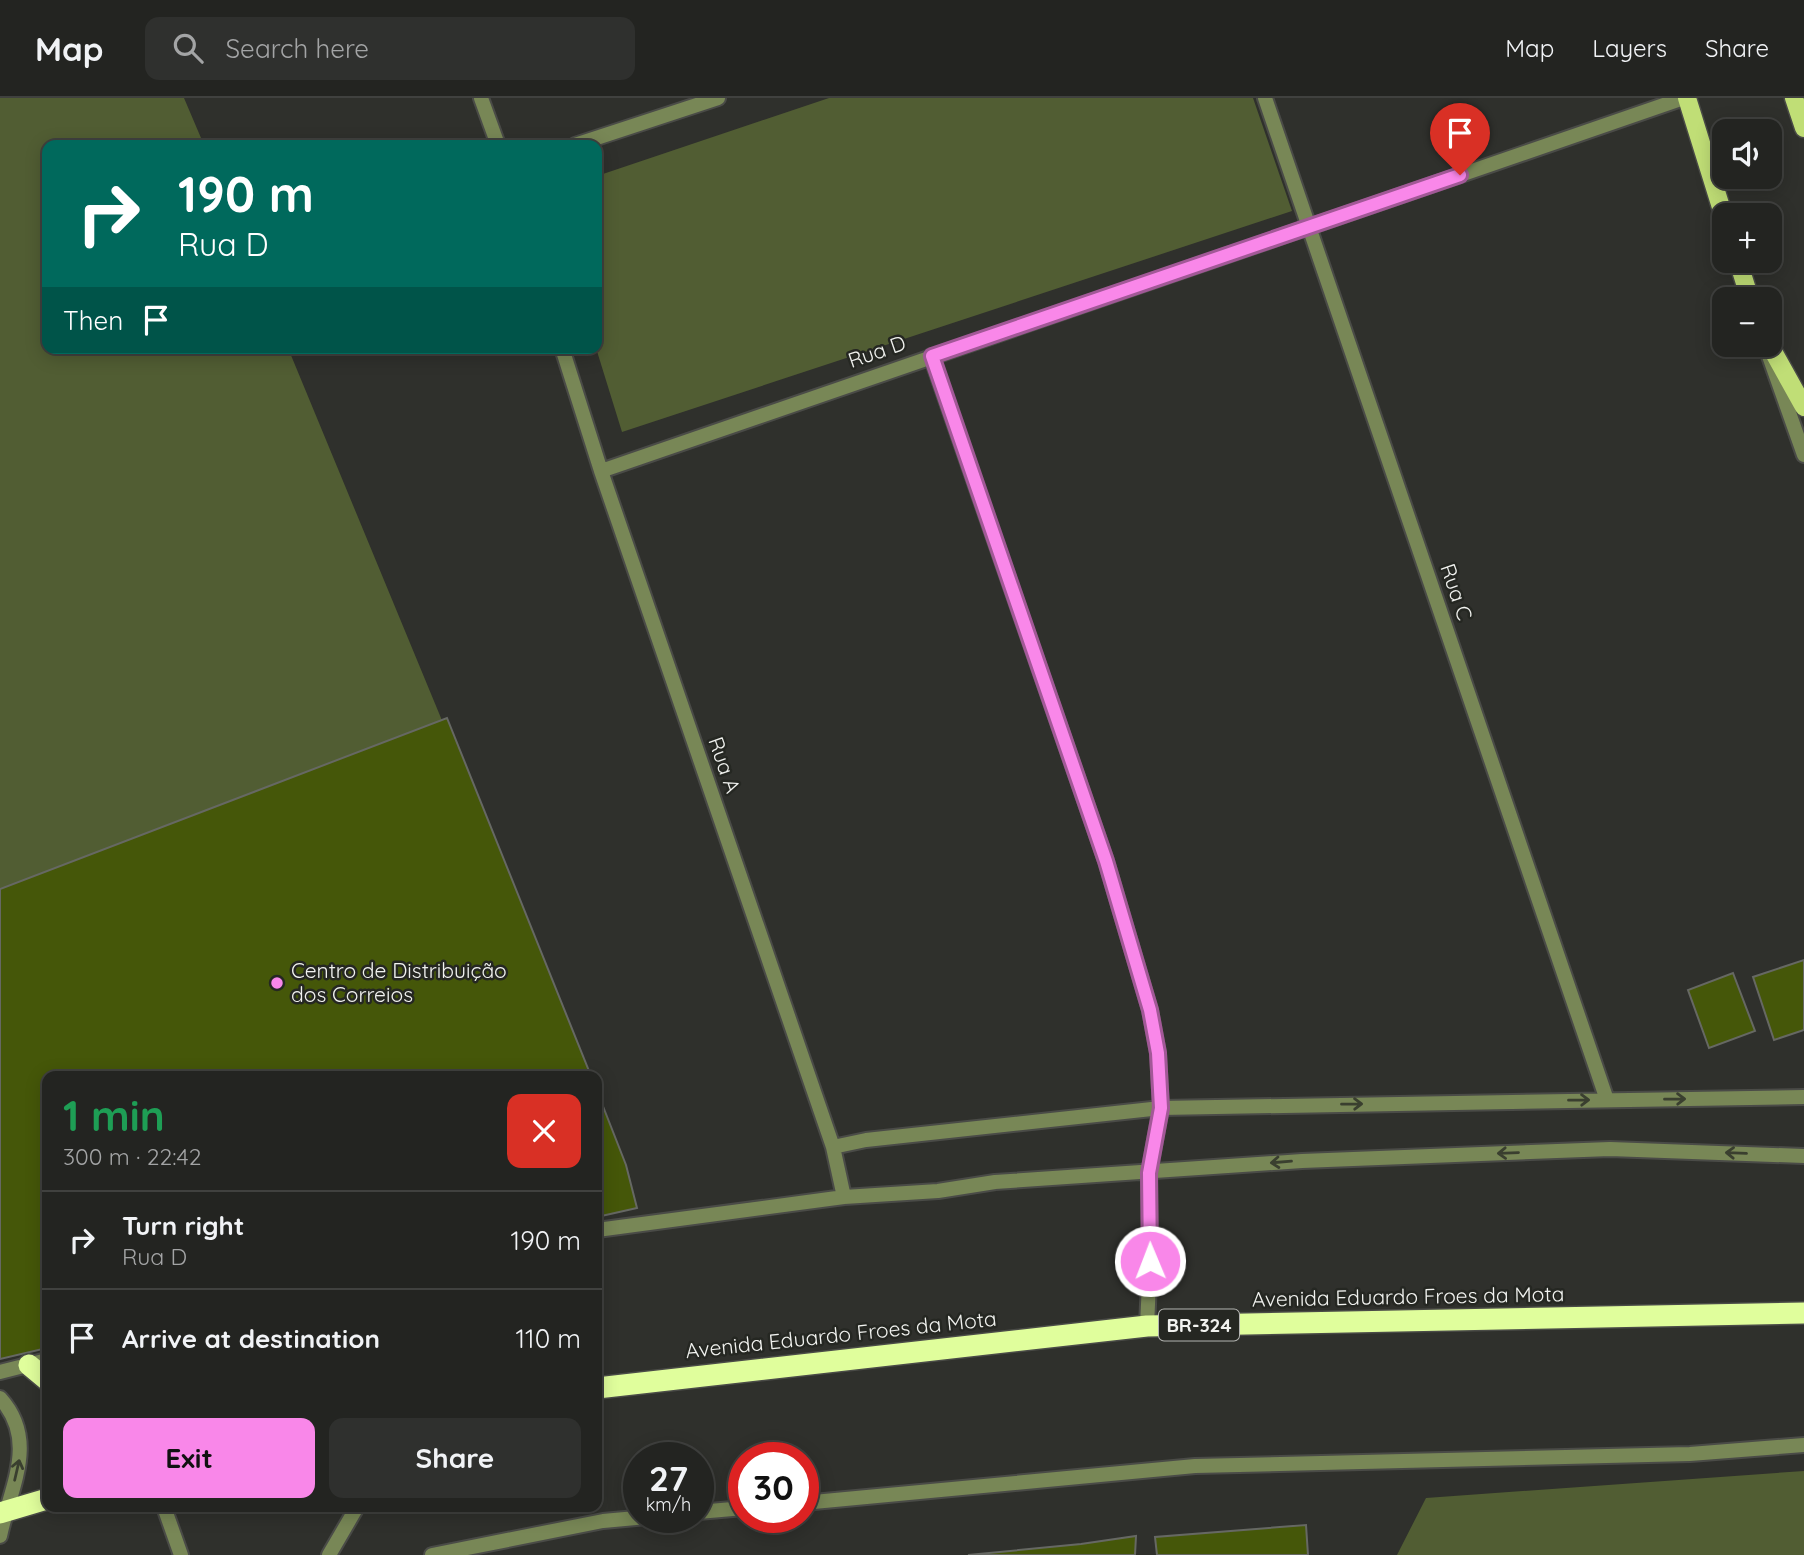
<!DOCTYPE html>
<meta charset="utf-8">
<style>
:root{--surface:#232421;--page:#2f302e;--text:#f1f3f6;--muted:#a3a4a5;--line:#40413f;--accent:#f987e9}
body{margin:0;font-family:Quicksand,sans-serif;background:var(--page);color:var(--text);height:100vh;display:flex;flex-direction:column;font-size:26px;white-space:nowrap}
*{box-sizing:border-box;margin:0}
p{font-size:23px;color:var(--muted)}
.icon{flex:none;width:38px;height:38px;fill:none;stroke:currentColor;stroke-width:2;stroke-linecap:round;stroke-linejoin:round}
.map{position:relative;flex:1;overflow:hidden}
.sheet{position:absolute;left:42px;top:973px;width:560px;height:441px;display:flex;flex-direction:column;background:var(--surface);border-radius:14px;box-shadow:0 4px 18px #0003,0 0 0 2px var(--line)}
.sheet>*{flex:none}
.guide{position:absolute;left:42px;top:42px;width:560px;height:214px;border-radius:14px;box-shadow:0 4px 18px #0003,0 0 0 2px var(--line);background:#00695c;color:#fff;overflow:hidden}
.tools{position:absolute;left:1712px;top:21px;display:grid;gap:14px}
.tools a{display:grid;place-items:center;width:70px;height:70px;border-radius:14px;background:var(--surface);box-shadow:0 4px 18px #0003,0 0 0 2px var(--line);font-size:35px}
.speed{position:absolute;left:623px;top:1344px;display:flex;gap:14px;font-size:35px;font-weight:700;text-align:center}
.speed>*{display:grid;place-content:center;width:91px;height:91px;border-radius:50%;background:var(--surface);box-shadow:0 4px 18px #0003,0 0 0 2px var(--line);line-height:1}
.speed small{font-size:18px;font-weight:400}
.speed .limit{border:10px solid #d22;background:#fff;color:#111}
.pin{position:absolute;display:grid;place-items:center;width:60px;height:60px;color:#fff;margin:-72px -30px;border-radius:50% 50% 50% 0;rotate:-45deg;box-shadow:0 0 7px #0007}
.pin .icon{rotate:45deg}
.me{position:absolute;width:77px;margin:-38px;rotate:359deg;stroke-linejoin:round;filter:drop-shadow(0 0 5px #0008)}
.turn{display:flex;align-items:center;gap:24px;height:147px;padding:0 21px;font-size:32px}
.turn .icon{width:91px;height:91px;stroke-width:2.5}
.turn b{display:block;font-size:49px;line-height:60px}
.then{display:flex;align-items:center;height:66px;padding:0 21px;background:#0003;gap:14px;font-size:26px}
.round{display:grid;place-items:center;flex:none;width:74px;height:74px;border-radius:14px;background:var(--page)}
.overview{display:flex;align-items:center;justify-content:space-between;height:119px;padding:0 21px}
h1{font-size:42px;font-weight:700;line-height:52px;color:#1e9e55}
.cta{display:flex;gap:14px;margin-top:auto;padding:14px 21px}
.cta a{flex:1;height:80px;border-radius:14px;background:var(--accent);color:#111;font-size:28px;font-weight:700;line-height:80px;text-align:center}
.cta a+a{background:var(--page);color:var(--text)}
ul{padding:0;list-style:none}
li{display:flex;align-items:center;gap:21px;height:98px;padding:0 21px;border-top:2px solid var(--line)}
li div{flex:1}
li b{display:block;font-size:26px}
li em{font-style:normal}
header{display:flex;align-items:center;gap:42px;box-sizing:border-box;height:98px;padding:0 35px;background:var(--surface);border-bottom:2px solid var(--line)}
header strong{font-size:33px}
nav{display:flex;gap:38px;margin-inline-start:auto;font-size:24px}
.search{width:490px;height:63px;background:var(--page);display:flex;align-items:center;gap:18px;box-sizing:border-box;padding:0 24px;border-radius:14px;color:var(--muted);font-size:26px}
.map>svg:first-child{display:block}
.green{fill:#515d33}
.building{fill:#455709;stroke:#666863;stroke-width:2}
.lines{fill:none;stroke-linecap:round;stroke-linejoin:round}
.lane-casing{stroke:#4a4b47;stroke-width:18}
.street-casing{stroke:#4a4b47;stroke-width:18}
.primary-casing{stroke:#4a4b47;stroke-width:21}
.highway-casing{stroke:#4a4b47;stroke-width:24}
.lane{stroke:#788756;stroke-width:14}
.street{stroke:#788756;stroke-width:14}
.primary{stroke:#c0de76;stroke-width:18}
.highway{stroke:#e0fe9c;stroke-width:21}
.oneway{stroke:#3a3f2f}
.route-casing{stroke:#a25897;stroke-width:18}
.route{stroke:#f987e9;stroke-width:12}
.poi-dot{fill:#f987e9;stroke:#252722;stroke-width:2.5}
.labels{text-anchor:middle;stroke-width:5;stroke-linejoin:round;paint-order:stroke}
.shield{fill:#252722;stroke:#b4b5b2;stroke-width:2}
.shield-label{font-size:19px;font-weight:bold;fill:#f1f2ef}
.street-label{font-size:21px;fill:#f1f2ef;stroke:#252722}
.poi-label{font-size:21px;fill:#f1f2ef;stroke:#252722;text-anchor:start}
</style>
<header>
<strong>Map</strong>
<div class="search"><svg class="icon" aria-label="search" viewBox="0 0 24 24"><circle cx="10" cy="10" r="6"/><path d="M15 15l6 6"/></svg>Search here</div>
<nav><a>Map</a><a>Layers</a><a>Share</a></nav>
</header>
<div class="map">
<svg width="1804" height="1457" viewBox="0 0 1804 1457">
<rect width="100%" height="100%" fill="#2f302c"/>
<!-- green -->
<path class="green" d="M0 0H184L204 47H47V250H288L589 978H47V1233L0 1243Z
M829 0H1253L1292 113 622 334 596 250 597 78Z
M1804 1373V1457H1397L1426 1400Z"/>
<!-- building -->
<path class="building" d="M447 620 591 978H47V1250L0 1261V791Z
M1804 862V932L1774 942 1753 879Z
M1733 875 1755 933 1709 950 1688 892Z
M597 993 626 1067 637 1110 597 1119Z
M1306 1427 1308 1457H1157L1155 1439Z
M1136 1438 1135 1457H968L1081 1446Z"/>
<g class="lines">
<defs>
<path id="lane" d="M803 1405 1195 1368 1690 1356 1804 1347
M164 1409 181 1457
M698 1414 744 1410
M329 1457 357 1409
M432 1457 603 1423 647 1419"/>
<path id="street" d="M481 0 498 47
M1265 0 1607 1002
M575 47 718 0
M562 250 601 373 833 1049 844 1099
M931 258 1106 763 1150 912 1158 955 1161 1010 1149 1075 1150 1163 1147 1228
M1769 258 1804 357
M601 373 1684 0
M833 1049 866 1042 1161 1010 1804 999
M597 1132 844 1099 938 1093 995 1084 1302 1063 1610 1051 1804 1058
M0 1274 47 1262
M0 1300C39 1343 10 1390 0 1438"/>
<path id="primary" d="M1687 0 1724 119
M1794 0 1804 30
M1738 163 1750 201
M1769 246 1804 309"/>
<path id="highway" d="M29 1267 47 1282
M597 1290 1147 1228 1804 1215
M0 1415 47 1401"/>
</defs>
<!-- lane casing -->
<use href="#lane" class="lane-casing"/>
<!-- street casing -->
<use href="#street" class="street-casing"/>
<!-- primary casing -->
<use href="#primary" class="primary-casing"/>
<!-- highway casing -->
<use href="#highway" class="highway-casing"/>
<!-- lane -->
<use href="#lane" class="lane"/>
<!-- street -->
<use href="#street" class="street"/>
<!-- primary -->
<use href="#primary" class="primary"/>
<!-- highway -->
<use href="#highway" class="highway"/>
</g>
<!-- one-way arrows -->
<defs><path id="oneway-shaft" d="M-6 0H5M1.5-3L5.5 0L1.5 3" fill="none" stroke-width="1.6" stroke-linecap="round" stroke-linejoin="round" transform="scale(1.75)"/></defs>
<g class="oneway">
<use href="#oneway-shaft" transform="translate(1675 1001) rotate(-1)"/>
<use href="#oneway-shaft" transform="translate(1579 1002) rotate(-1)"/>
<use href="#oneway-shaft" transform="translate(1352 1006) rotate(-1)"/>
<use href="#oneway-shaft" transform="translate(1508 1055) rotate(178)"/>
<use href="#oneway-shaft" transform="translate(1736 1055) rotate(-178)"/>
<use href="#oneway-shaft" transform="translate(1281 1064) rotate(175)"/>
<use href="#oneway-shaft" transform="translate(17 1372) rotate(-77)"/>
</g>
<g class="lines">
<defs>
<path id="route" d="M1150 1163 1149 1075 1161 1010 1158 955 1150 912 1106 763 932 258 1460 77"/>
</defs>
<!-- route casing -->
<use href="#route" class="route-casing"/>
<!-- route -->
<use href="#route" class="route"/>
</g>
<!-- markers -->
<circle class="poi-dot" cx="277" cy="885" r="7"/>
<g class="labels">
<!-- shield labels -->
<rect class="shield" x="1159" y="1211.5" width="80" height="31" rx="5"/>
<g class="shield-label">
<text x="1199" y="1234">BR-324</text>
</g>
<!-- street labels -->
<g class="street-label">
<text transform="translate(877 254) rotate(-19)" y="7">Rua D</text>
<text transform="translate(1456 494) rotate(71)" y="7">Rua C</text>
<text transform="translate(724 667) rotate(71)" y="7">Rua A</text>
<text transform="translate(1408 1199) rotate(-1)" y="7">Avenida Eduardo Froes da Mota</text>
<text transform="translate(841 1237) rotate(-6)" y="7">Avenida Eduardo Froes da Mota</text>
</g>
<!-- poi labels -->
<g class="poi-label">
<text x="291" y="880">Centro de Distribuição<tspan x="291" dy="24">dos Correios</tspan></text>
</g>
</g>
</svg>
<div class="tools">
<a><svg class="icon" aria-label="sound" viewBox="0 0 24 24"><path d="M4 9h4l5-4v14l-5-4H4zM17 9q2 3 0 6"/></svg></a>
<a>+</a>
<a>−</a>
</div>
<div class="speed"><div>27<small>km/h</small></div><div class="limit">30</div></div>
<div class="pin" style="left:1460px;top:77px;background:#d93025"><svg class="icon" aria-label="arrive" viewBox="0 0 24 24"><path d="M6 21V4h12l-3 4 3 4H6"/></svg></div>
<svg class="me" style="left:1150px;top:1163px" viewBox="-20 -20 40 40"><circle r="17" fill="#f987e9" stroke="#fff" stroke-width="3"/><path d="M0-11L8 9 0 5-8 9z" fill="#fff"/></svg>
<div class="guide">
<div class="turn"><svg class="icon" aria-label="right" viewBox="0 0 24 24"><path d="M7 20v-9h11M14 6l5 5-5 5"/></svg><div><b>190 m</b>Rua D</div></div>
<div class="then">Then<svg class="icon" aria-label="arrive" viewBox="0 0 24 24"><path d="M6 21V4h12l-3 4 3 4H6"/></svg></div>
</div>
<section class="sheet">
<div class="overview"><div><h1>1 min</h1><p>300 m · 22:42</p></div><a class="round" style="background:#d93025;color:#fff"><svg class="icon" aria-label="close" viewBox="0 0 24 24"><path d="M6 6l12 12M18 6L6 18"/></svg></a></div>
<ul>
<li><svg class="icon" aria-label="right" viewBox="0 0 24 24"><path d="M7 20v-9h11M14 6l5 5-5 5"/></svg><div><b>Turn right</b><p>Rua D</p></div><em>190 m</em></li>
<li><svg class="icon" aria-label="arrive" viewBox="0 0 24 24"><path d="M6 21V4h12l-3 4 3 4H6"/></svg><div><b>Arrive at destination</b></div><em>110 m</em></li>
</ul>
<div class="cta"><a>Exit</a><a>Share</a></div>
</section>
</div>
